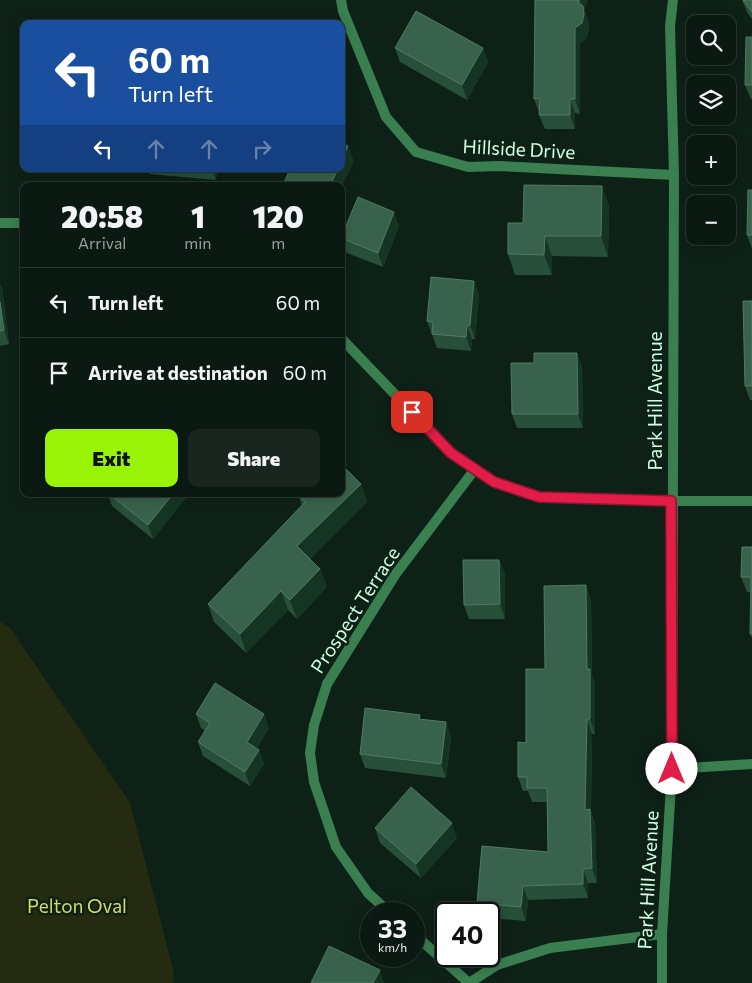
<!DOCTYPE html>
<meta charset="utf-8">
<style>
:root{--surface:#0a1911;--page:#18261f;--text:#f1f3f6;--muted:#99a09f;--line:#2a3831;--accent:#98f306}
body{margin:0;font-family:Commissioner,sans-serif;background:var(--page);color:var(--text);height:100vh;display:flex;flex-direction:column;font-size:19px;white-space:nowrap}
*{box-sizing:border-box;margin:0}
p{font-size:16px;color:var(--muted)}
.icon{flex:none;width:28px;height:28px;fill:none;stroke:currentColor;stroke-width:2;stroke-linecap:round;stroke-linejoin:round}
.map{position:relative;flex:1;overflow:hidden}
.drawer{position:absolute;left:20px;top:182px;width:325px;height:315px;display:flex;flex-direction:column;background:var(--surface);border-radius:10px;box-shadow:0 2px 12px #0003,0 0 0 1px var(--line)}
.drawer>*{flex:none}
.hud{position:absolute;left:20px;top:20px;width:325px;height:152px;border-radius:10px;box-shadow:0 2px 12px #0003,0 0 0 1px var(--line);background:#1a4fa0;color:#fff;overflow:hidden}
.tools{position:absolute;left:686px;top:15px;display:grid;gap:10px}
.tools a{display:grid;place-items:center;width:50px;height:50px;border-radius:10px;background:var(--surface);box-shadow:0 2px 12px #0003,0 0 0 1px var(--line);font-size:25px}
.speed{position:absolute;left:360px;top:902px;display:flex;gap:10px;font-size:25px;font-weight:700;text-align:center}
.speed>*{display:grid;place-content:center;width:65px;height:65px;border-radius:50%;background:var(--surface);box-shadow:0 2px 12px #0003,0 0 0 1px var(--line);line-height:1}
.speed small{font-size:12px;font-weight:400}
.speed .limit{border:2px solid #111;border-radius:8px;background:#fff;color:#111}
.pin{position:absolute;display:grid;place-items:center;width:42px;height:42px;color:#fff;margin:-21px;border-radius:10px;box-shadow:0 2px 8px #0006}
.me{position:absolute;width:55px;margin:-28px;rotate:0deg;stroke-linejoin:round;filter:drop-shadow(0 0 4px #0008)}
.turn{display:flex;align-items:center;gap:18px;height:105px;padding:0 25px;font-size:22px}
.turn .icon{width:65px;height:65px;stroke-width:2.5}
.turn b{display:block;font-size:35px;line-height:42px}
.lanes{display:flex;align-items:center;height:48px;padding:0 25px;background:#0003;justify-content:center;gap:25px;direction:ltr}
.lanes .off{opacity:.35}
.eta{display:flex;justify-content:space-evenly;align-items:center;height:85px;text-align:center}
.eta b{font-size:30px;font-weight:800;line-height:35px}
.action{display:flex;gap:10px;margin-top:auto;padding:10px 25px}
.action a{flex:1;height:58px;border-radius:10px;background:var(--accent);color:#111;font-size:20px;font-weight:800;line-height:58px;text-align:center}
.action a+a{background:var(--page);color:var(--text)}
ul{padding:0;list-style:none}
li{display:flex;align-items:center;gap:15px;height:70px;padding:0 25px;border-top:1px solid var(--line)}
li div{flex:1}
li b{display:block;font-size:19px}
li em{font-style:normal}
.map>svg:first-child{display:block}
.green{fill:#242b11}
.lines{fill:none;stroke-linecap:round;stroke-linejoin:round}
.minor{stroke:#3a7f50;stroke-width:10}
.tertiary{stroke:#3a7f50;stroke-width:10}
.wall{fill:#274f3a}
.shaded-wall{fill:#153524}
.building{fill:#39624c;stroke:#507a63}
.route-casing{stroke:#92132f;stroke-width:12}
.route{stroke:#e11d48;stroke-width:9}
.labels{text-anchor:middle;stroke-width:5;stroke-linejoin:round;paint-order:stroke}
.street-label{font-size:19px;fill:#cffee2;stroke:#0e2117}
.park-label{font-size:19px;fill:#d8dc5d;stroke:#0e2117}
</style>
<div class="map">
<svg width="752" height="983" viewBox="0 0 752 983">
<rect width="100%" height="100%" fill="#0e2117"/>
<!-- green -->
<path class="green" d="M0 622 10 628 130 803 173 969 174 983H0Z"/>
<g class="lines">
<!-- minor -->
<path class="minor" d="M341 0 343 11 386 117 416 152 468 167 499 166 674 175
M672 769 752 764
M391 914 368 893 336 847 314 782 310 753 314 725 327 684 395 575 475 469
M414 934 469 983
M469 983 497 965 550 948 662 934"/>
<!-- tertiary -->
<path class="tertiary" d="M0 223H24
M341 338 451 453 494 482 539 497 671 501H752
M662 983V934L672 769 674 175 670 26 673 0"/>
</g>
<!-- wall -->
<path class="wall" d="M535 0H587L585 11 588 20 589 28 587 38 580 43V114L575 113V129H545L539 115V112L534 99Z
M742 0H752V19L748 14Z
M752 37V99H751L745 85Z
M395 48H483L488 62 467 100 400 62Z
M148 169H217L216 180 150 174Z
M602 186 609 206 608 257 552 256V275H515L508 254 523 223Z
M752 190V249L747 235Z
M399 226 383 267 347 253 341 238Z
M474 281 479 295 475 339H472L471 351 437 348 427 321Z
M0 284 2 288 9 344 0 346Z
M752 301V400H750L745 386Z
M582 367 583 428H517L512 414Z
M361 484 367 502 310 559 320 569 327 587 297 619 288 610 246 653 214 622 208 604 302 506 298 494Z
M108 494H189L153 539 112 506Z
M752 547V638L750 634 751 592H747L741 577Z
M499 560 505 574V619H469L464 605Z
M591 599 592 676 595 683V734H592L591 811 595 824 597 883H588V898L528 900 526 921 489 918V914H480L477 903 548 852 547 802H532L528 791H523L518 777 545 669Z
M196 714 269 728 257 748 259 750 264 764 250 786 203 756 198 742 205 731 201 728Z
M422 720 446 722 451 737 446 778 365 768 360 754Z
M375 828 457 838 421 878 380 843Z"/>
<!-- shaded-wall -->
<path class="shaded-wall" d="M579 0H587L585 11 588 20 589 28 587 38 580 43V114L575 99V28Z
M483 48 488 62 467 100 462 85Z
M570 99 575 113V129L570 115Z
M348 146 354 161 341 188V186H330L338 169H341V162Z
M212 169H217L216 180Z
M602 186 609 206 608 257 601 236Z
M394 212 399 226 383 267 378 253Z
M545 236 552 256V275L544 255Z
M474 281 479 295 475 339 470 325Z
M0 284 2 288 9 344 4 330 0 302Z
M467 325 472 339 471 351 466 337Z
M577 353 582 367 583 428 578 414Z
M361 484 367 502 304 565 297 546Z
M173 494H189L153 539 148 525Z
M499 560 505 574V619L500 604Z
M320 569 327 587 297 619 290 600Z
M586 585 591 599 592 676 595 683V734L590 719 587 669Z
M281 591 288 610 246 653 240 634Z
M264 714 269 728 252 756 247 742Z
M587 719 592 734 591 811 595 824 597 883 592 868 585 810Z
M446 722 451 737 446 778 441 764Z
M259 750 264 764 250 786 245 772Z
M452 823 457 838 421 878 416 864Z
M583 869 588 883V898L583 884Z
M523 886 528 900 526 921 521 907Z
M380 970 384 983H373Z"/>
<!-- building -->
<path class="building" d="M535 0H579V3L583 6 584 14 582 23 575 28V99H570V115H539L540 98 534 99Z
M743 0H752V12Z
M416 11 483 48 462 85 395 48Z
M746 37H752V85H745Z
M341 143 348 146 341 162Z
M290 169H338L330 186H285L283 185Z
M524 185 602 186 601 236H545L544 255 508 254V223H523Z
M748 190H752V235H747Z
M358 197 394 212 378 253 341 238Z
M431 277 474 281 470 325H467L466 337 432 334 433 322 427 321Z
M743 301H752V386H745Z
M0 302 4 330 0 331Z
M534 353H577L578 414H512L511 363H534Z
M341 464 361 484 297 546 320 569 290 600 281 591 240 634 208 604 305 502 298 494H341Z
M109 494H173L148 525Z
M742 547H752V634H750L751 577H741Z
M463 560H499L500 604 464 605Z
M586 585 587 669H590V719H587L585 810 590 809 592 868 583 869V884L523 886 521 907 477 903 482 846 548 852 547 788H527V777H518V742L526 743V669H545L544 586Z
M215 683 264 714 247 742 259 750 245 772 198 742 210 723 196 714Z
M365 708 420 715 419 719 446 722 441 764 360 754Z
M411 787 452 823 416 864 375 828Z
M329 946 380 970 373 983H311Z"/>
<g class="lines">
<defs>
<path id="route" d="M412 412 451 453 494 482 539 497 671 501 672 769"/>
</defs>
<!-- route casing -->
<use href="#route" class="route-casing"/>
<!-- route -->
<use href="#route" class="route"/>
</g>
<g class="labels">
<!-- street labels -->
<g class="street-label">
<text transform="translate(519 149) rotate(3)" y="7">Hillside Drive</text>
<text transform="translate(655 401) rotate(-90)" y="7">Park Hill Avenue</text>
<text transform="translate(355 610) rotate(-57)" y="7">Prospect Terrace</text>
<text transform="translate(648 880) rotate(-87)" y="7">Park Hill Avenue</text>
</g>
<!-- park labels -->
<g class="park-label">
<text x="77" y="913">Pelton Oval</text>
</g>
</g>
</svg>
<div class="tools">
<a><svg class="icon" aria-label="search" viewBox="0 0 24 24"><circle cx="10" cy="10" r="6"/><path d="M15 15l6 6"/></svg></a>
<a><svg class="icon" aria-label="layers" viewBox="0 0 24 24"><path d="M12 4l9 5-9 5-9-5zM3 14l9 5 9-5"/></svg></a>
<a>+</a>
<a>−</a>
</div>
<div class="speed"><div>33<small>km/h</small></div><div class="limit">40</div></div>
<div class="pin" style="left:412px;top:412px;background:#d93025"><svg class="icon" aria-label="arrive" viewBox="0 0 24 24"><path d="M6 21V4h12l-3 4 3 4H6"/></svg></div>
<svg class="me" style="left:672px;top:769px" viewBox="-20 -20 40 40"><circle r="19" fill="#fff"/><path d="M0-13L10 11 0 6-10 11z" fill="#e11d48"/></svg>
<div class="hud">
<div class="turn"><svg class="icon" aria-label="left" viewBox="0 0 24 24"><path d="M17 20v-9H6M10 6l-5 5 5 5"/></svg><div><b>60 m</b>Turn left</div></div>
<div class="lanes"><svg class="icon" aria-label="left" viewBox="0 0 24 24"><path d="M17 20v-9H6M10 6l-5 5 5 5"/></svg><svg class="icon off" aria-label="ahead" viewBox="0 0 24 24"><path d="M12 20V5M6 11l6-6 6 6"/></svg><svg class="icon off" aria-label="ahead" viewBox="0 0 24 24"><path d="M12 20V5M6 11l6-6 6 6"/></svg><svg class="icon off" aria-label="right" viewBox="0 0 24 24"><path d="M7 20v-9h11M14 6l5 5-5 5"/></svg></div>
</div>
<section class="drawer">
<div class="eta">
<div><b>20:58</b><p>Arrival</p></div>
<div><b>1</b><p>min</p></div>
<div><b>120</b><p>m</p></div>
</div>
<ul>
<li><svg class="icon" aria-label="left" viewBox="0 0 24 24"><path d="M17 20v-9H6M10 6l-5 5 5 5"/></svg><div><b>Turn left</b></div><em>60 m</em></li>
<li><svg class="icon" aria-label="arrive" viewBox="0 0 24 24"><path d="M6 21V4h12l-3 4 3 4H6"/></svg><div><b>Arrive at destination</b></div><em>60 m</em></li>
</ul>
<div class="action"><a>Exit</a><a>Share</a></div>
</section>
</div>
